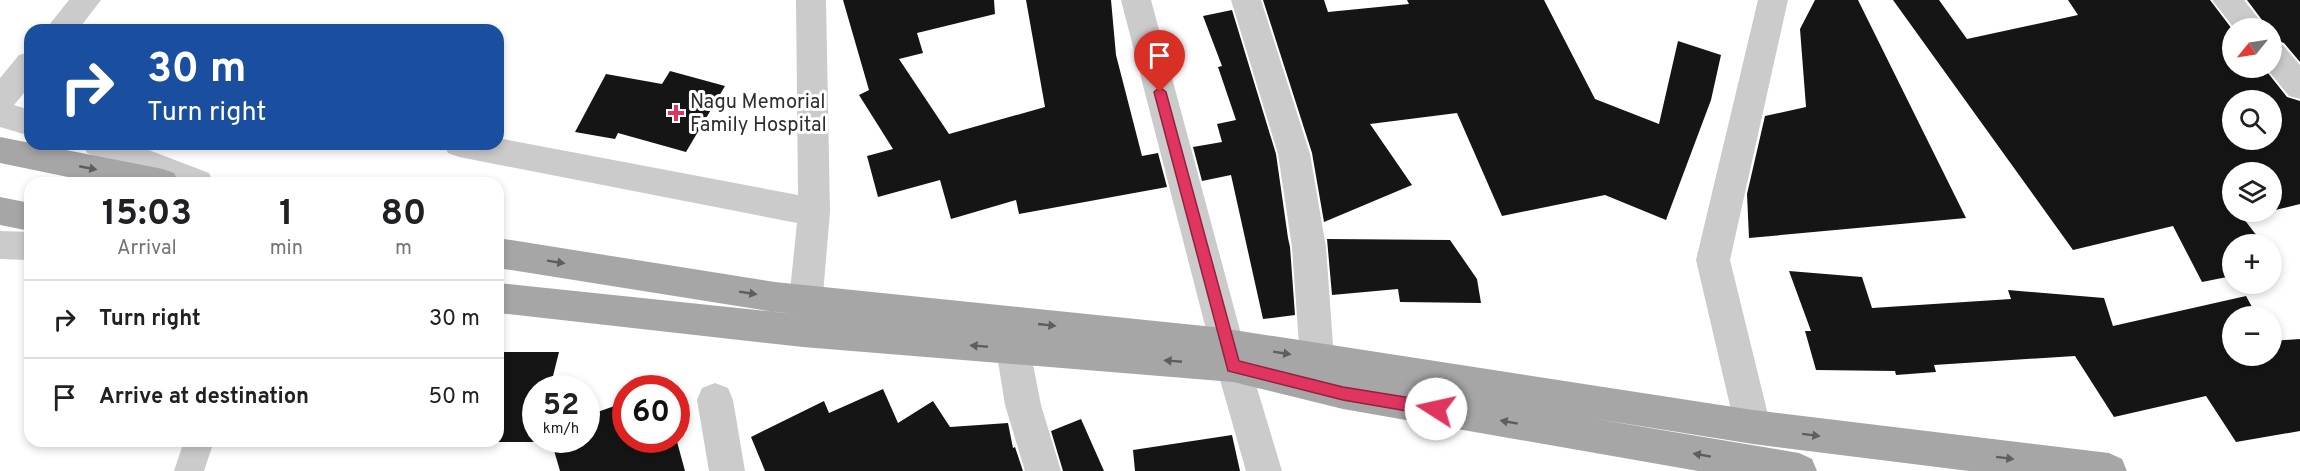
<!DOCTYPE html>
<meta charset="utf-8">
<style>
:root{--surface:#fff;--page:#f2f2f2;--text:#202124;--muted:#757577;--line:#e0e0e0}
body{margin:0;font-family:Overpass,sans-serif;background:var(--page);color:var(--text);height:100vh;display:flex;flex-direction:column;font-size:22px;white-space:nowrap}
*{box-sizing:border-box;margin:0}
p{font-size:20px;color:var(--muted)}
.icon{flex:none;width:33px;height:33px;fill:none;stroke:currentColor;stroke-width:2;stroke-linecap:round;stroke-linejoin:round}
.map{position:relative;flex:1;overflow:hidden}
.details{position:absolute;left:24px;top:177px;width:480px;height:270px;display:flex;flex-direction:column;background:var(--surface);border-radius:18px;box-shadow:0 3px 9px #0003}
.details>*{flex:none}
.banner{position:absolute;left:24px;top:24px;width:480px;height:126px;border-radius:18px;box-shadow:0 3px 9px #0003;background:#1a4fa0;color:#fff;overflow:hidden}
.needle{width:39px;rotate:240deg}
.fabs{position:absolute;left:2222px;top:18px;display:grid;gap:12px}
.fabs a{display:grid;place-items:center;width:60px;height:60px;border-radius:50%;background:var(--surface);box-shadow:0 3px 9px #0003;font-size:30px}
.speed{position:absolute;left:522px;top:375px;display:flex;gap:12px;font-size:30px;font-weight:700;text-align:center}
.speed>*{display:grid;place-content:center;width:78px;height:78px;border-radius:50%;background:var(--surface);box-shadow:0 3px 9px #0003;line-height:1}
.speed small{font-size:15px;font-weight:400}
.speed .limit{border:9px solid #d22;background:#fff;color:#111}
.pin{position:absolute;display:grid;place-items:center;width:51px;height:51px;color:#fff;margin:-62px -26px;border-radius:50% 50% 50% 0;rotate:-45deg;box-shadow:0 0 6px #0007}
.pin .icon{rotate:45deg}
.me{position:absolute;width:66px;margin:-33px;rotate:280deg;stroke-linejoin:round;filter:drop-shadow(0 0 4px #0008)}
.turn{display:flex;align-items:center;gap:21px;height:126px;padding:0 24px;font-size:27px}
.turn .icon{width:78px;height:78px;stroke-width:2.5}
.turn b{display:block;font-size:42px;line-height:51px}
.eta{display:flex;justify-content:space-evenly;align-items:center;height:102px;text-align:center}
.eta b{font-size:36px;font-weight:700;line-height:42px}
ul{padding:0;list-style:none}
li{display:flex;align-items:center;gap:18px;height:78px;padding:0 24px;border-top:2px solid var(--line)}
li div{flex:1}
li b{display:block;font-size:22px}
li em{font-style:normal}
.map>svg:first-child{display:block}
.building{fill:#151515;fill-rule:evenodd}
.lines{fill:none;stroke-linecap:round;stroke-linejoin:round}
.lane{fill:#cbcbcb;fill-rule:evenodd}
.street{fill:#cbcbcb;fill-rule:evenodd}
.primary{fill:#a6a6a6;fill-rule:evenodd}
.oneway{fill:#5e5e5e}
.route{fill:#df355f;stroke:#91223e;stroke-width:1.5}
.poi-dot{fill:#df355f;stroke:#fff;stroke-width:2}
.labels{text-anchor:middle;stroke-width:6;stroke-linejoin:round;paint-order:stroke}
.poi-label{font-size:20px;fill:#2e2e2e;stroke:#fff;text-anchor:start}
</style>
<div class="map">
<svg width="2300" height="471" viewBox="0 0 2300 471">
<rect width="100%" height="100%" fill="#fff"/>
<!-- building -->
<path class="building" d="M843 0H994L995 14 917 33 923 53 899 59 949 134 1045 107 1026 0H1111L1116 55 1142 156 1158 153 1167 187 1019 214 1016 200 951 219 940 180 878 197 867 156 893 149 859 95 869 90Z
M1263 0H1324L1328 12 1409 4 1407 0H1544L1595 99 1659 124 1678 41 1721 55 1711 100 1666 220 1605 195 1502 216 1457 113 1370 124 1412 185 1324 222 1312 153Z
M1815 0H1858L1966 218 1749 238 1747 194 1765 116 1806 107 1800 29Z
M1893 0H1939L1967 39 2078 15 2068 0H2210L2232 29V68H2264L2287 97 2300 101V204L2271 211V172H2232V212H2271L2244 219 2263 244H2232V276L2202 282 2173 226 2073 250ZM2232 100H2271V140H2232Z
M2247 0H2300V62L2284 43 2271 38V28H2268Z
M1232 10 1276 154 1288 238H1286H1288L1290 247 1295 315 1263 319 1231 175 1202 181 1193 147 1222 142 1217 124 1236 120 1218 67 1222 66 1203 16Z
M670 71 725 86 686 152 618 133 615 139 575 132 606 74 662 84Z
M1327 239 1450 240 1477 279 1481 303 1400 302 1398 289 1332 295Z
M1789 271 1862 277 1872 308 2011 299 2008 290 2104 298 2113 326 2246 296 2257 316H2232V356H2271V341L2300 339V431L2236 442 2206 396 2114 417 2075 356 1934 365 1936 372 1896 375 1895 371 1816 370 1805 331H1811Z
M498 352H559L550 388H536V442H498Z
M883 389 898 423 933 401 950 427 1008 423 1013 448 1015 447 1023 471H765L751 437 824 401 829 413Z
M626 402V440L676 438 685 471H560L551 440H586V416Z
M1081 419 1104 471H1063L1051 431Z
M1232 435 1240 471H1135L1133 450Z"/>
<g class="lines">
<!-- lane -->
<path class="lane" d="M184 441H214L204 471H174Z"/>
<!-- street -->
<path class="street" d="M69 0H101L78 30H45Z
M796 0H826L830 212 820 330 815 341 803 346 791 341 786 330 797 223 459 157 448 153 443 144H498V138L798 195Z
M1121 0H1151L1244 345 1282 471H1246L1210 345Z
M1231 0H1261L1310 154 1326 247 1334 359 1329 370 1317 375 1305 370 1300 359 1292 247 1278 154Z
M1758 0H1788L1730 260 1771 427 1766 439 1753 444 1740 439 1735 427 1696 260Z
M2212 0H2244L2266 28H2234Z
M2271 40 2282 44 2300 65V99L2289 96 2266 68H2271Z
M30 52V86L14 105 30 110V136L0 127V78L19 55Z
M82 144H133L209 173 214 183H162L87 153Z
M0 231 30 232V260L0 259Z
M1013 333 1025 338 1030 349 1041 405 1061 471H1025L1005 405 996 349 1001 338Z
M715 383 728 388 733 400 745 471H709L697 400 702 388Z"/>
<!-- primary -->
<path class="primary" d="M0 137 163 169 174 173 179 183H97L0 163Z
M0 197 30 203V231L0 225Z
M498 238 775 282 1214 327 1753 410 2109 453 2122 459 2127 471H1969L1753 444 1590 418 1799 453 1812 459 1817 471H1698L1343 409 1233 382 803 347 498 313V283L815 316 775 312 498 268Z"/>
</g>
<!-- one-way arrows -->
<defs><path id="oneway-solid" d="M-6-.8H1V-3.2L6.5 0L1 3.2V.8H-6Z" transform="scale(1.5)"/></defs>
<g class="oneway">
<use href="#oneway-solid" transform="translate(88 168) rotate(11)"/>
<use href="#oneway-solid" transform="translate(556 262) rotate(9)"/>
<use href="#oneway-solid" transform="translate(748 293) rotate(9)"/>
<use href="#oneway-solid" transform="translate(1047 325) rotate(6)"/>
<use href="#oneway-solid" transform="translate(979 346) rotate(-175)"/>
<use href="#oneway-solid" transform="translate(1282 353) rotate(9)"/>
<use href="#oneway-solid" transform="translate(1173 361) rotate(-175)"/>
<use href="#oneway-solid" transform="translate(1509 422) rotate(-170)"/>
<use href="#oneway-solid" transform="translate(1811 435) rotate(7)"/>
<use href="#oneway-solid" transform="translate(1702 455) rotate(-170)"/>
<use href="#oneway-solid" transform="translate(2005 458) rotate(7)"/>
</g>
<!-- route -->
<path class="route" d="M1160 87 1166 92 1239 361 1343 387 1436 402 1441 404 1443 409 1441 414 1436 416 1343 400 1228 371 1154 92Z"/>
<!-- markers -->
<path class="poi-dot" d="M673 104h6v6h6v6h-6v6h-6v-6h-6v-6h6z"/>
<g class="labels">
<!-- poi labels -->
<g class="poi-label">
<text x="690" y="108">Nagu Memorial<tspan x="690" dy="23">Family Hospital</tspan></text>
</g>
</g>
</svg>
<div class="fabs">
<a><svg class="needle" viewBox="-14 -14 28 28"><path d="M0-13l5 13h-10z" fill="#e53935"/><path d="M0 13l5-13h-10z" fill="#757577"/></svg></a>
<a><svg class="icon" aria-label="search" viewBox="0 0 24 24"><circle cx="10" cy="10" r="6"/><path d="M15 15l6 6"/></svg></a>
<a><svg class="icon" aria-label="layers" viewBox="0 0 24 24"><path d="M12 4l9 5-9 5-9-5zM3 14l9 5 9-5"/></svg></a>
<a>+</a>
<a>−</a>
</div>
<div class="speed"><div>52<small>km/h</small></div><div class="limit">60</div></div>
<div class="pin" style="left:1160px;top:92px;background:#d93025"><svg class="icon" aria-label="arrive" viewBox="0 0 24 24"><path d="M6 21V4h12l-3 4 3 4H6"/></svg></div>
<svg class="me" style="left:1436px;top:409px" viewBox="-20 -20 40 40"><circle r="19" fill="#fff"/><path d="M0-13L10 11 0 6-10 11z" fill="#df355f"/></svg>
<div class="banner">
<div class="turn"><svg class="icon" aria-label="right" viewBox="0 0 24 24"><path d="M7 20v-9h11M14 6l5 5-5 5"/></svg><div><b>30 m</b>Turn right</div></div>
</div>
<section class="details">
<div class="eta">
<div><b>15:03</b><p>Arrival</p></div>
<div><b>1</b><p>min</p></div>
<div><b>80</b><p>m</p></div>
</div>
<ul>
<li><svg class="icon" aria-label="right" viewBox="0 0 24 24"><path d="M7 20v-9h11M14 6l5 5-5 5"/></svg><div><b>Turn right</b></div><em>30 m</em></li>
<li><svg class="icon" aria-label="arrive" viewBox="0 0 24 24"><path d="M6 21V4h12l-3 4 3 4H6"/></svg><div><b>Arrive at destination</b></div><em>50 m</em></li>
</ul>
</section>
</div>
